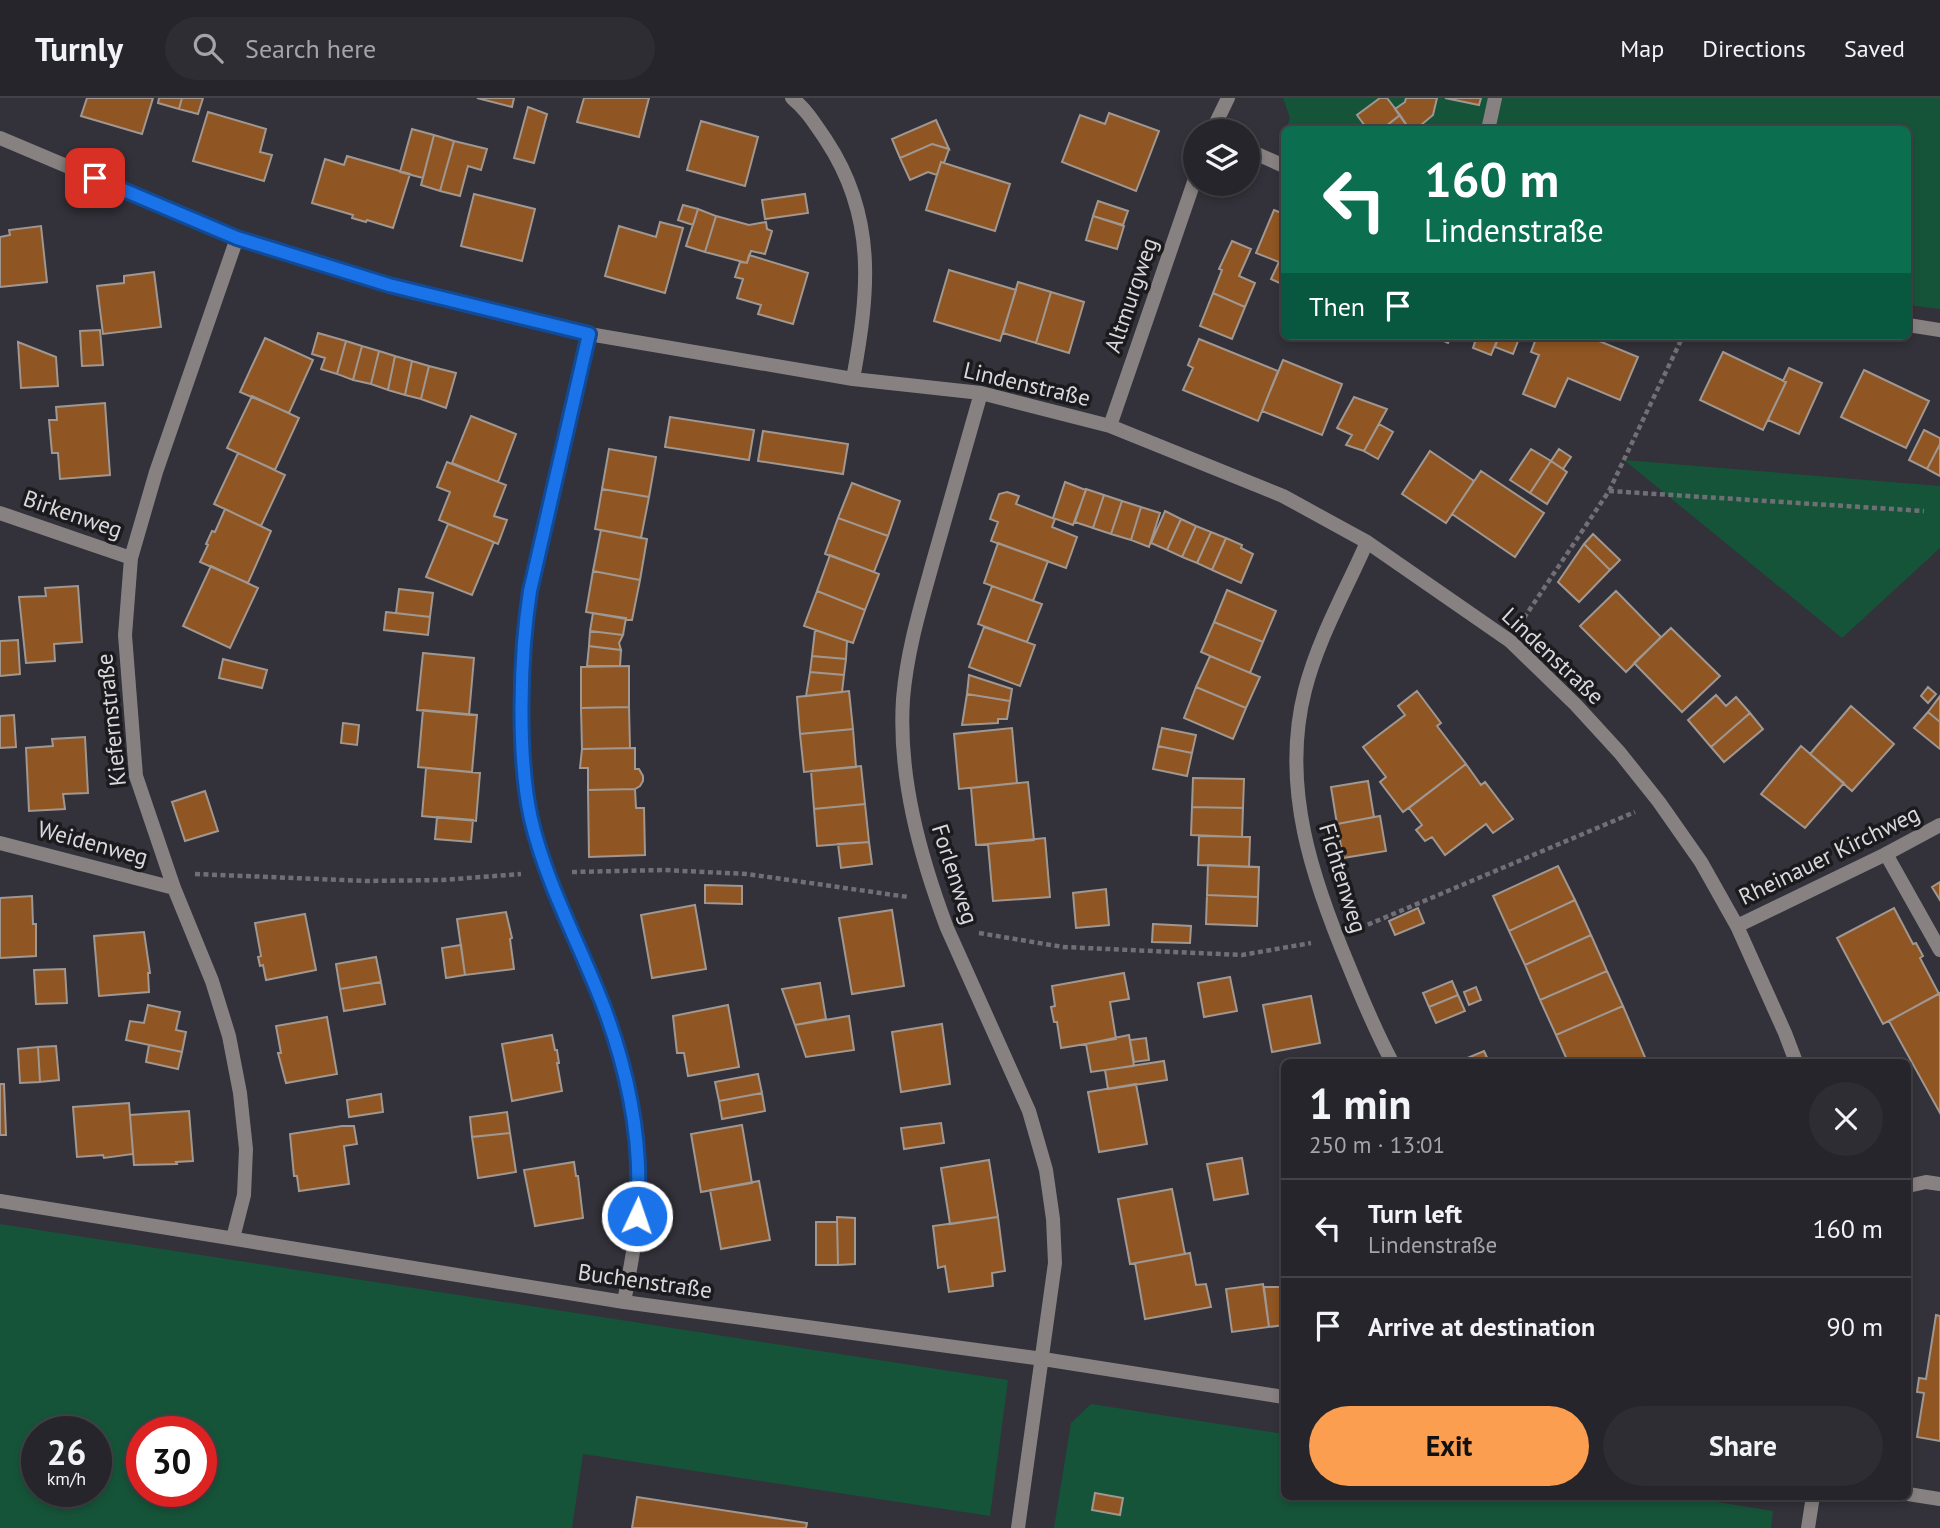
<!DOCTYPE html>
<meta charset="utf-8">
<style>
:root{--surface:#26252b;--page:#2e2d33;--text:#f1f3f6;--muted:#a4a5a9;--line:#424247;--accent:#fb9e50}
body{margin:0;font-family:"PT Sans",sans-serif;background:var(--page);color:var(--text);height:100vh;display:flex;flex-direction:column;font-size:26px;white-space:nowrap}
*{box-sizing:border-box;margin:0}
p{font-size:23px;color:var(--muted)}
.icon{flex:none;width:38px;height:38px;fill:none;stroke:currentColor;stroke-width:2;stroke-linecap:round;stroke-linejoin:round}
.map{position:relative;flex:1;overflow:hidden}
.panel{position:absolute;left:1281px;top:961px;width:630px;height:441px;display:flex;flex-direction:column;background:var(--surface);border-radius:10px;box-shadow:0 4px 10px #0003,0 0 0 2px var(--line)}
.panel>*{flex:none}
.banner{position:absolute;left:1281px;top:28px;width:630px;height:214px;border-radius:10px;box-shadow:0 4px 10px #0003,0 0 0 2px var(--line);background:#0b6e4f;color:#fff;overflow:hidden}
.fabs{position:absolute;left:1183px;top:21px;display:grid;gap:14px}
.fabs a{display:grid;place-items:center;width:77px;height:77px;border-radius:50%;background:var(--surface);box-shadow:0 4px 10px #0003,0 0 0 2px var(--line);font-size:35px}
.speed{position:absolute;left:21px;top:1318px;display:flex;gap:14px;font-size:35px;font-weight:700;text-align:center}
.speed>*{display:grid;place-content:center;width:91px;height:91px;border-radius:50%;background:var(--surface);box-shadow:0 4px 10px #0003,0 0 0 2px var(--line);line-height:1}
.speed small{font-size:18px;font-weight:400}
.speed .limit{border:10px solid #d22;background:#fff;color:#111}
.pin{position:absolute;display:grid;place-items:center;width:60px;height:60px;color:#fff;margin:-30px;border-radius:14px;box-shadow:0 4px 10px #0006}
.me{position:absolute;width:77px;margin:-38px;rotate:3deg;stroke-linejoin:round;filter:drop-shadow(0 0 5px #0008)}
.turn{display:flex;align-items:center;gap:24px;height:147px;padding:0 28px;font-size:32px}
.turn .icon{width:91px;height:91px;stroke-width:2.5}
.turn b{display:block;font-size:49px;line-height:60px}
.then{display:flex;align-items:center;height:66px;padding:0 28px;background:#0003;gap:14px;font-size:26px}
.round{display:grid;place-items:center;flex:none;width:74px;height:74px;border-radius:37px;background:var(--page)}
.overview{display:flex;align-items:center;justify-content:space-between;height:119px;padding:0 28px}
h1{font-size:42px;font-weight:700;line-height:52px}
.action{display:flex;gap:14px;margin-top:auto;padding:14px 28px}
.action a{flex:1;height:80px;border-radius:42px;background:var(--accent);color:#111;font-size:28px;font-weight:700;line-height:80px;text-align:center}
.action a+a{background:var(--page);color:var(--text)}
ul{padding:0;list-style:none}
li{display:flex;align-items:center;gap:21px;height:98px;padding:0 28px;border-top:2px solid var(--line)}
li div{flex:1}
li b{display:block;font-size:26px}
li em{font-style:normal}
header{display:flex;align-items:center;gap:42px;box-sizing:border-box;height:98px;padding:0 35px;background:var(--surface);border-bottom:2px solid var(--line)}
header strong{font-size:33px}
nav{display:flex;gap:38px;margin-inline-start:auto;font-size:24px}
.search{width:490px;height:63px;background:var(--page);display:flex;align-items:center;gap:18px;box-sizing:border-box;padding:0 24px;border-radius:38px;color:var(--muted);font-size:26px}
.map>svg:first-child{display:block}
.green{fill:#165439;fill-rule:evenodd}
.building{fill:#8f5523;stroke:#a09791;stroke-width:2}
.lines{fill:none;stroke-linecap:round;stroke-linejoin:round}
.path{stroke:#716f76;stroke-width:4.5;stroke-dasharray:5 3.5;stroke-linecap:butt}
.lane{stroke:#878281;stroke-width:14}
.street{stroke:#878281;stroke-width:14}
.route-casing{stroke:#114b97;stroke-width:18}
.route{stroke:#1a73e8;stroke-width:12}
.labels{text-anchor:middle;stroke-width:7;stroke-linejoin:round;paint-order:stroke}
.street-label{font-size:23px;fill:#dad8dd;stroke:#1b1a1d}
</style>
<header>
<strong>Turnly</strong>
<div class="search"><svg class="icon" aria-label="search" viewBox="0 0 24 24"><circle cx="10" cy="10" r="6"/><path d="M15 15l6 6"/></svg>Search here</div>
<nav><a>Map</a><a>Directions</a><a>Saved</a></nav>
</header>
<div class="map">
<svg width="1940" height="1430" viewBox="0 0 1940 1430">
<rect width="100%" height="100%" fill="#333139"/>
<!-- green -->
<path class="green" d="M1283 0H1940V211L1908 207V32L1286 31 1290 20Z
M1624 362 1940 388V450L1842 540Z
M0 1126 1008 1282 990 1418 583 1356 572 1430H0ZM37 1334H96V1393H37ZM142 1334H201V1393H142Z
M1091 1306 1284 1336V1398H1679L1773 1413 1771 1430H1054L1071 1325Z"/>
<!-- building -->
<path class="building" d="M87 0H153L142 36 81 18Z
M159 0H182L179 11 158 5Z
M182 0H203L198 16 179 11Z
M477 0H514L512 9Z
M584 0H649L639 39 577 24Z
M1380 0H1387L1400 17 1381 32H1368L1357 17Z
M1406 0H1437L1433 17 1415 32H1410L1395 11 1405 4Z
M1445 0H1481L1479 7Z
M528 9 547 16 534 65 514 60Z
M208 14 266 31 260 54 272 57 264 83 193 63Z
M1109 15 1159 33 1136 93 1062 64 1080 17 1105 26Z
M1400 17 1410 32H1381Z
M936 22 949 51 932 46 900 60 892 41Z
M701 23 758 39 745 88 687 72Z
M412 31 434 37 423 80 400 74Z
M434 37 454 43 440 93 421 87Z
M454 43 487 51 481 72 468 68 460 98 440 93Z
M932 46 949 51 944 65 941 64 937 77 928 74 910 82 900 60Z
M347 58 410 76 393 130 367 122 366 124 352 120 353 117 312 105 325 61 344 67Z
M941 64 1010 86 995 133 926 112Z
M474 96 535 111 522 163 461 148Z
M805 96 808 115 765 121 762 102Z
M1098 103 1128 113 1123 127 1093 118Z
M683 107 698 111 693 127 678 122Z
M698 111 716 118 705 154 686 148Z
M1274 112 1284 116V187L1271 181 1279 164 1256 155Z
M716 118 749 127 766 124 767 131 772 133 765 156 751 153 747 165 705 154Z
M1093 118 1124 128 1117 151 1086 142Z
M660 124 683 130 665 195 605 178 619 128 656 139Z
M41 128 47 184 0 189V139L10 137 9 132Z
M1232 143 1251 151 1239 178 1255 185 1245 209 1213 195 1222 172 1219 171Z
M749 157 808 175 793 226 758 216 761 207 737 200 743 181 735 179 740 164 747 165Z
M949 172 1016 192 1000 243 934 223Z
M154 174 161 229 103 236 97 188 124 185V178Z
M1018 184 1051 194 1036 245 1003 235Z
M1051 194 1084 204 1069 255 1036 245Z
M1213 195 1245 209 1232 241 1200 228Z
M100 232 103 267 82 268 80 233Z
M318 235 346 243 337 276 321 271 325 260 312 256Z
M1433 238H1451L1448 245Z
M1477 238H1499L1491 257 1473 250Z
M1499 238H1520L1513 256 1495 249Z
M1537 238H1587L1638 259 1620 302 1568 280 1555 309 1523 296 1539 257 1531 254Z
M265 240 313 262 289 315 240 294Z
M1199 241 1278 273 1258 323 1183 292 1193 270 1188 267Z
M346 243 362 248 353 282 337 276Z
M18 244 56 259 58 288 21 290Z
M362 248 379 253 371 286 353 282Z
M379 253 395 258 388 292 371 286Z
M1723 254 1786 284 1763 332 1700 302Z
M395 258 412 263 405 297 388 292Z
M1283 262 1342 286 1322 337 1262 313Z
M412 263 429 268 421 301 405 297Z
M429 268 456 275 446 310 421 301Z
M1789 270 1822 285 1799 336 1768 322 1786 284 1783 283Z
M1864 272 1929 303 1906 350 1841 319Z
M252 298 299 320 275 372 227 350Z
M1354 299 1387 311 1364 353 1346 347 1352 337 1337 330Z
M105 305 110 377 60 381 58 355H52L49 322H57L56 309Z
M471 318 516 336 498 384 452 365Z
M670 319 754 332 749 362 665 349Z
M1379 326 1393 334 1378 361 1364 353Z
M1924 332 1940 340V346L1927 371 1909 362Z
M763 333 848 346 843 376 758 363Z
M1940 346V378L1927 371Z
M609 351 656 359 649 399 602 391Z
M1531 351 1551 363 1530 395 1510 382Z
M1559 351 1571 359 1563 371 1551 363Z
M1430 353 1474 383 1446 425 1402 396Z
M238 355 285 377 261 428 214 406Z
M1551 363 1567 374 1547 406 1530 395Z
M447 364 506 387 494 418 507 422 498 446 439 422 450 394 437 389Z
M1481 373 1544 415 1515 459 1452 416Z
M1065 384 1086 392 1073 427 1053 420Z
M852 385 900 403 888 438 838 420Z
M602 391 649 399 641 440 595 431Z
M1086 391 1104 397 1093 430 1075 424Z
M1007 394 1019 398 1016 406 1055 421 1052 429 1077 439 1066 470 991 443 998 424 990 421 999 396Z
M1104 397 1122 403 1111 436 1093 430Z
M1122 403 1141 409 1131 442 1111 436Z
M1141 409 1160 415 1149 449 1131 442Z
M225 411 271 433 248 485 200 464 208 447 206 446 212 433 215 434Z
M1165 413 1181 421 1167 452 1151 445Z
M838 420 888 438 874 474 825 456Z
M1181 421 1196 428 1182 459 1167 452Z
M448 426 494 444 472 497 426 479Z
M1196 428 1211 434 1197 465 1182 459Z
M601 432 647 441 640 482 593 473Z
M1211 434 1226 440 1212 472 1197 465Z
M1593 436 1620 462 1610 472 1584 446Z
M1226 440 1242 447 1241 450 1253 456 1241 485 1212 472Z
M998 445 1048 463 1033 503 984 485Z
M1584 446 1610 472 1579 504 1558 484Z
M830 457 879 476 865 512 817 493Z
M211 468 258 490 230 550 183 528Z
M593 473 640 482 632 522 586 514Z
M78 488 82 544 54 546 55 563 26 565 19 499 46 498 45 490Z
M992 488 1042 506 1027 544 978 526Z
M399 491 433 495 430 519 396 515Z
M1227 492 1276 513 1263 544 1214 524Z
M817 493 865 512 853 545 804 528Z
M1616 493 1661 539 1626 574 1580 528Z
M386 514 430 519 428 537 384 532Z
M593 515 626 520 623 537 590 533Z
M1214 524 1263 544 1250 575 1201 554Z
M984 529 1035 547 1020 588 969 569Z
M1671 530 1720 578 1682 614 1634 565Z
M815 532 847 543 846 561 812 558Z
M590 533 623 537 619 545 621 552 589 548Z
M18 542 20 576 0 578V543Z
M589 548 621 552 620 568H587Z
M423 555 474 560 469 617 417 612Z
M812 558 846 561 844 577 810 574Z
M1210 558 1260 579 1246 610 1196 589Z
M223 561 267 572 262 590 219 580Z
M629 568V609L581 610V569Z
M810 574 844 577 842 594 806 598Z
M969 577 1012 591 1010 603 967 596Z
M1196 589 1246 610 1233 641 1184 620Z
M1928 589 1936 596 1928 605 1921 598Z
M849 593 853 631 800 636 797 599Z
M1417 593 1441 625 1437 628 1466 666 1403 714 1380 684 1386 679 1363 649 1405 617 1398 608Z
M967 596 1010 603 1007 621H998V625L962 627Z
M1716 597 1726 608 1736 599 1750 615 1711 649 1688 622Z
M1940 598V624L1928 614Z
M1851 608 1894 646 1852 693 1810 656Z
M629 609 630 650 582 651 581 610Z
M423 612 477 617 472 674 418 669Z
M1928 614 1940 624V651L1914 630Z
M1750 615 1763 631 1724 664 1711 649Z
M14 617 16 649 0 650V618Z
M343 625 359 627 357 647 341 645Z
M1012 630 1017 685 959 691 954 636Z
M1162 630 1196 637 1192 655 1158 648Z
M853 631 856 669 804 674 800 636Z
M85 639 88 695 63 696 65 711 29 713 26 650 53 648 52 641Z
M1158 648 1192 655 1187 678 1153 671Z
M1801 648 1844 685 1805 730 1761 696Z
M635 650V671H639L643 678V683L640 688 635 691 588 692V670H580L582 651Z
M1466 666 1481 687 1485 684 1513 721 1493 735 1486 726 1445 757 1432 739 1425 743 1416 732 1422 727 1409 710Z
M861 668 865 706 814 711 811 673Z
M426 670 480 675 476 723 422 718Z
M1193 680 1244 681 1243 710 1192 709Z
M1368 683 1374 719 1337 726 1331 689Z
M1028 684 1034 742 976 747 971 690Z
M635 691 636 710H644L645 757 589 759 588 692Z
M205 693 218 733 185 743 172 704Z
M865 706 869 744 817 748 814 711Z
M1192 709 1243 710 1242 739 1191 737Z
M1380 718 1386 753 1343 760 1337 726Z
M437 719 473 722 471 744 435 741Z
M1199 738 1250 739 1249 769 1198 767Z
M1045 740 1050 799 993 803 988 746Z
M869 744 872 766 841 770 838 746Z
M1208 767 1259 769 1258 799 1207 797Z
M1558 768 1575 802 1509 833 1493 798Z
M1940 784V802L1932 789Z
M705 787 742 788V806L705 805Z
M1106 791 1109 827 1076 830 1073 795Z
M1207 797 1258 799 1257 828 1206 826Z
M32 798 33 826H36V858L0 860V800Z
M1575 802 1591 837 1525 867 1509 833Z
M695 807 706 871 652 880 641 817Z
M1418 810 1424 825 1395 837 1389 823Z
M1894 810 1913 846 1916 845 1923 858 1920 860 1939 896 1883 926 1837 840Z
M892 812 904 888 852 896 839 820Z
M506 814 512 840 510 841 514 871 465 877 457 821Z
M305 816 316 872 266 882 263 867 260 868 258 859 261 858 255 825Z
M1153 826 1191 828 1190 845 1152 844Z
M144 834 150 875H148L149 894 99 898 94 838Z
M1591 837 1607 873 1540 902 1525 867Z
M461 847 465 877 446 880 442 850Z
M376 859 381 884 340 891 336 866Z
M65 871 67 905 36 906 34 872Z
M1607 873 1623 908 1556 937 1540 902Z
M1124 875 1129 901 1110 904 1116 941 1061 950 1057 924H1054L1051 909 1055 908 1052 888Z
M1230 879 1237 913 1204 919 1198 885Z
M1452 883 1458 897 1429 909 1423 895Z
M381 884 385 906 344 913 340 891Z
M820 885 826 921 795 927 782 891Z
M1476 889 1481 902 1469 907 1464 894Z
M1940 895V1015L1889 923Z
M1458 897 1465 913 1436 925 1429 909Z
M1311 898 1320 945 1272 954 1263 907Z
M148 907 180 914 176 932 186 934 182 954 126 942 130 923 144 925Z
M728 907 739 969 688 978 684 955H677L673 918Z
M1623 908 1647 964H1568L1556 937Z
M849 918 854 952 806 959 795 927Z
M327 919 337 976 286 985 278 955H281L276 928Z
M942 926 950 986 901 994 892 934Z
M552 937 555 952H557L559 965H557L562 993 512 1003 502 946Z
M1129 937 1134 968 1091 974 1086 946Z
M1146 940 1149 962 1134 964 1130 942Z
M149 947 182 954 178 971 146 964Z
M56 948 59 982 40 984 38 949Z
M38 949 40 984 20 985 18 951Z
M1484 953 1489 964H1458Z
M1164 963 1167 982 1108 991 1105 972Z
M758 976 762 995 719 1003 715 984Z
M0 986H4L6 1037H0Z
M1136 986 1147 1046 1099 1054 1088 994Z
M762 995 765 1013 722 1021 719 1003Z
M381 996 383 1014 349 1019 347 1002Z
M129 1005 133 1056 104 1060 103 1057 77 1059 73 1009Z
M189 1013 193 1063 176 1064 177 1066 134 1067 130 1017Z
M507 1014 510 1035 472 1039 470 1019Z
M941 1025 944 1045 904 1051 901 1030Z
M742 1027 752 1085 701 1094 691 1036Z
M342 1028H354L357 1046 344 1048 349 1086 299 1093 297 1078H294L290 1036Z
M510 1035 516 1074 478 1080 472 1039Z
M1242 1060 1248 1096 1214 1102 1207 1066Z
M989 1062 998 1119 950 1126 941 1070Z
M574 1064 576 1078H578L583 1120 535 1128 524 1072Z
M759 1083 770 1142 721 1151 710 1092Z
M1172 1091 1185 1156 1130 1166 1118 1101Z
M837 1119 855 1120V1166L838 1167Z
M998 1119 1005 1173 992 1175 993 1188 949 1194 945 1168 938 1170 933 1128Z
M816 1124H837L838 1167H816Z
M1190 1155 1196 1187 1206 1186 1211 1209 1145 1221 1135 1165Z
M1263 1186 1269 1229 1232 1234 1226 1191Z
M1264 1189H1284V1227L1269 1229Z
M1936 1217 1940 1218V1343L1917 1339 1924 1295 1917 1294 1919 1280 1926 1281Z
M1095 1395 1123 1400 1120 1417 1092 1412Z
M637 1399 807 1425 806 1430H632Z"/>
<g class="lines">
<!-- path -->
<path class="path" d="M1609 393 1924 413
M1524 520 1609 393 1683 238
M572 774 663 772 747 776 908 799
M195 776 367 783 442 782 521 776
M1360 830 1635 714
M979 835 1063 849 1242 857 1311 845"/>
<!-- lane -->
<path class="lane" d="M1488 32 1495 0
M1886 756 1940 852
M1908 1088 1926 1084 1940 1086"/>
<!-- street -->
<path class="street" d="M792 0C807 12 815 26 826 42 877 119 869 194 853 281
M1212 33 1228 0
M0 40 237 140 389 187 589 236 853 281 981 295 1110 328 1283 398 1367 444 1510 543 1576 607 1620 655 1659 704 1701 764 1737 828 1785 935 1796 964
M1248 52 1284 68
M1908 227 1940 232
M589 236 530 493C520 560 517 653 531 720 545 787 579 849 605 912 627 969 642 1033 639 1093 638 1131 631 1167 624 1204
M981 295C965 350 950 405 934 460 921 507 907 552 903 601 898 679 920 758 947 830L1029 1013 1046 1072 1053 1121 1055 1165 1018 1430
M1110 328 1195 81
M0 415 131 460
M1367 444C1346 492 1318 541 1305 592 1280 689 1313 783 1350 871 1363 903 1376 934 1392 964
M0 745 174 790
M1737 828 1886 756 1940 727
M0 1103 624 1204 1043 1261 1284 1299
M233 1140 244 1097 246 1051 240 995 229 938 212 883 174 790 136 678 125 537 131 460 156 374 237 140
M1908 1396 1940 1401
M1808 1430 1813 1398"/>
</g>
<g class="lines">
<defs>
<path id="route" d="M95 80 237 140 389 187 589 236 530 493C520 557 517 658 531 721 547 789 582 850 606 915 630 981 643 1048 637 1118"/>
</defs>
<!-- route casing -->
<use href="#route" class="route-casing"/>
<!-- route -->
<use href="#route" class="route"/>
</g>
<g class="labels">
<!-- street labels -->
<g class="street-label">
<text transform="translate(1131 197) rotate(-71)" y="8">Altmurgweg</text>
<text transform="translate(1027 286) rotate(13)" y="8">Lindenstraße</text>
<text transform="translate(73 416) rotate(19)" y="8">Birkenweg</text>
<text transform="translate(1553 558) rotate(43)" y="8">Lindenstraße</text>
<text transform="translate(111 622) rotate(-96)" y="8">Kiefernstraße</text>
<text transform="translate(93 745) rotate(15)" y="8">Weidenweg</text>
<text transform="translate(1829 757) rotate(-26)" y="8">Rheinauer Kirchweg</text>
<text transform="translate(955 776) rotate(72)" y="8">Forlenweg</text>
<text transform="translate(1343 780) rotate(73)" y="8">Fichtenweg</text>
<text transform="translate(645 1183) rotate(8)" y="8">Buchenstraße</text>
</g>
</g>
</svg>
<div class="fabs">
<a><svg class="icon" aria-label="layers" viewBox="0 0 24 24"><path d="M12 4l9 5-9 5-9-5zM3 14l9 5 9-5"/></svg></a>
</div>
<div class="speed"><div>26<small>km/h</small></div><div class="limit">30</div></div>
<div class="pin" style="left:95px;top:80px;background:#d93025"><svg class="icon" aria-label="arrive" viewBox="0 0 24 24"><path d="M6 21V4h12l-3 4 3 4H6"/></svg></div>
<svg class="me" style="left:637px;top:1118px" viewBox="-20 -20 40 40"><circle r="17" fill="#1a73e8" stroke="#fff" stroke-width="3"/><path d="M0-11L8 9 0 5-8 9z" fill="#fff"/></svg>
<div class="banner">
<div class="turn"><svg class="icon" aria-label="left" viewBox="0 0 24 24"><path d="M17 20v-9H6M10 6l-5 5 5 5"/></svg><div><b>160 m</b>Lindenstraße</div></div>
<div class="then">Then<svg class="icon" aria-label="arrive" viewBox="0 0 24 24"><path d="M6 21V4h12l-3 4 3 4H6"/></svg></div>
</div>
<section class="panel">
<div class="overview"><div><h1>1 min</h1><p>250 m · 13:01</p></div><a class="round"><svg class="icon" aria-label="close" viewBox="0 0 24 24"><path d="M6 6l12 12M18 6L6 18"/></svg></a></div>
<ul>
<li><svg class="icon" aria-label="left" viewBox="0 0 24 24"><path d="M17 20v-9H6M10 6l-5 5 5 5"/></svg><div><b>Turn left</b><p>Lindenstraße</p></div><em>160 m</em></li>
<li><svg class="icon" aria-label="arrive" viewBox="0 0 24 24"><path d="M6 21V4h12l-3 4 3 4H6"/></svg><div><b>Arrive at destination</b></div><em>90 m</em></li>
</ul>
<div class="action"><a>Exit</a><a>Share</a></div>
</section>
</div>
